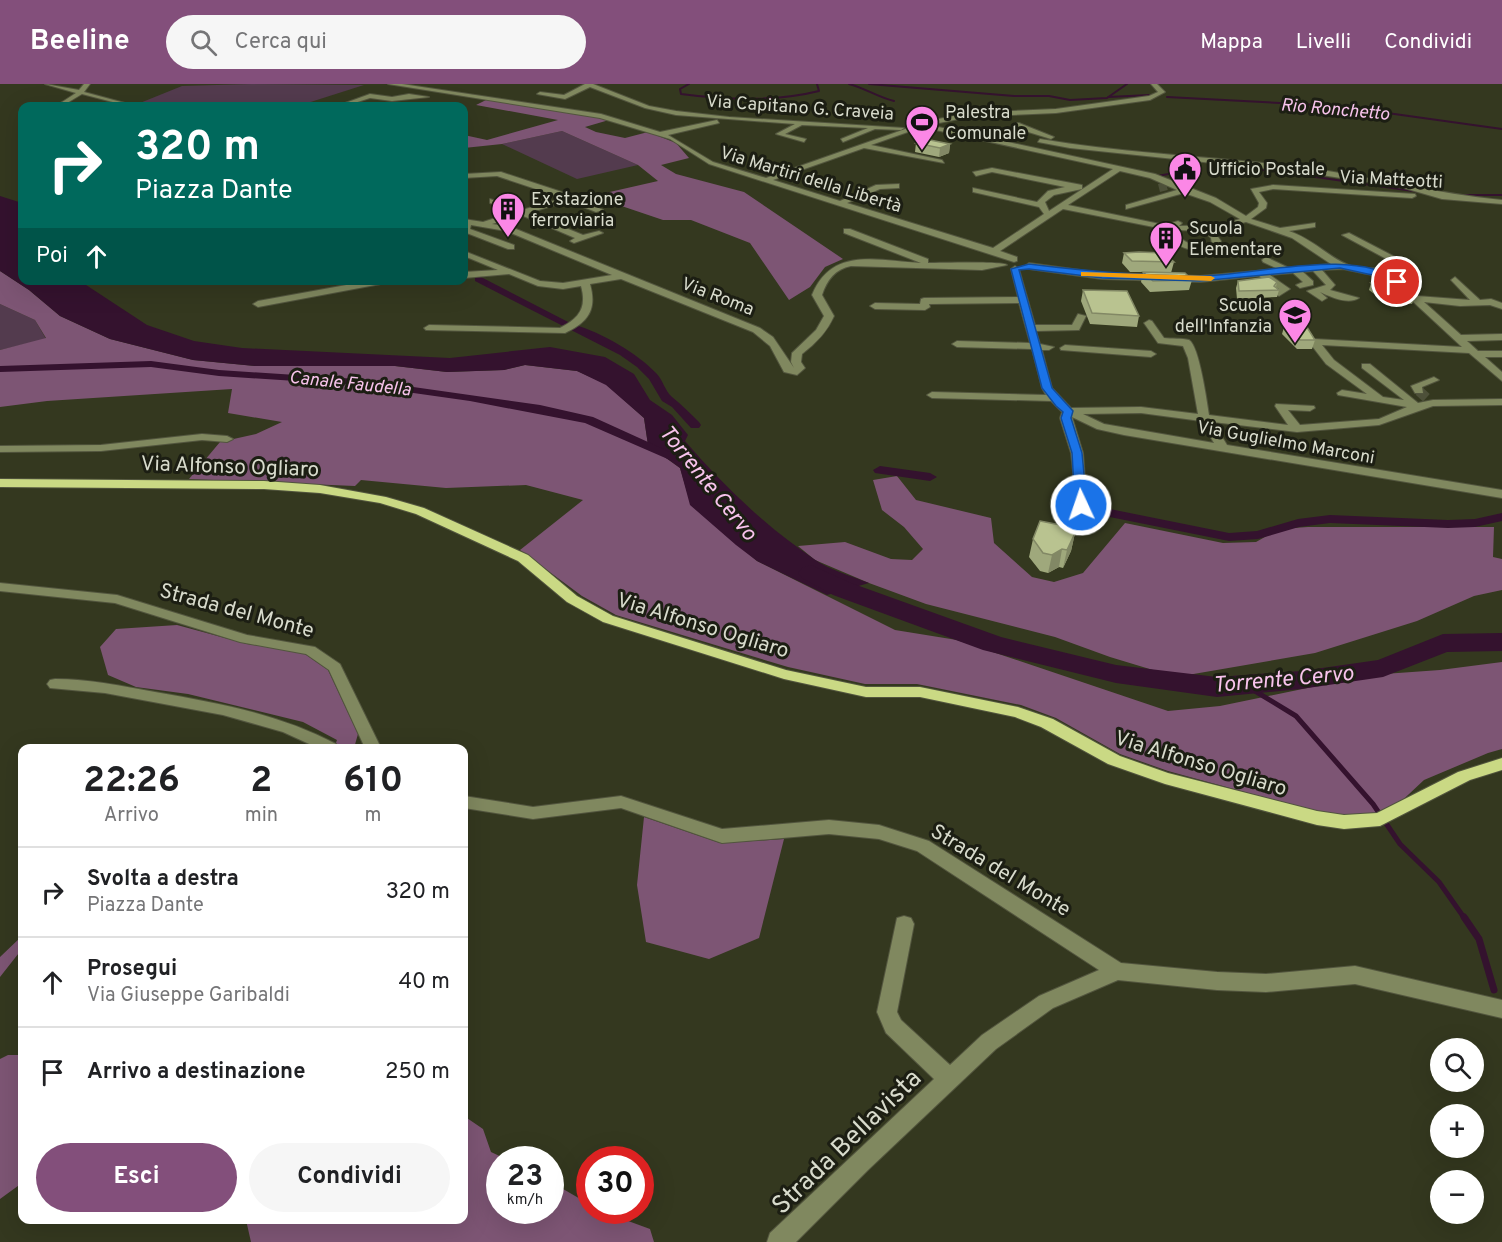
<!DOCTYPE html>
<html lang="it">
<meta charset="utf-8">
<style>
:root{--surface:#fff;--page:#f6f6f6;--text:#202124;--muted:#757577;--line:#e0e0e0;--accent:#834f7b}
body{margin:0;font-family:Overpass,sans-serif;background:var(--page);color:var(--text);height:100vh;display:flex;flex-direction:column;font-size:22px;white-space:nowrap}
*{box-sizing:border-box;margin:0}
p{font-size:20px;color:var(--muted)}
.icon{flex:none;width:33px;height:33px;fill:none;stroke:currentColor;stroke-width:2;stroke-linecap:round;stroke-linejoin:round}
.map{position:relative;flex:1;overflow:hidden}
.sheet{position:absolute;left:18px;top:660px;width:450px;height:480px;display:flex;flex-direction:column;background:var(--surface);border-radius:12px;box-shadow:0 6px 24px #0002}
.sheet>*{flex:none}
.banner{position:absolute;left:18px;top:18px;width:450px;height:183px;border-radius:12px;box-shadow:0 6px 24px #0002;background:#00695c;color:#fff;overflow:hidden}
.tools{position:absolute;left:1430px;top:954px;display:grid;gap:12px}
.tools a{display:grid;place-items:center;width:54px;height:54px;border-radius:50%;background:var(--surface);box-shadow:0 6px 24px #0002;font-size:30px}
.speed{position:absolute;left:486px;top:1062px;display:flex;gap:12px;font-size:30px;font-weight:700;text-align:center}
.speed>*{display:grid;place-content:center;width:78px;height:78px;border-radius:50%;background:var(--surface);box-shadow:0 6px 24px #0002;line-height:1}
.speed small{font-size:15px;font-weight:400}
.speed .limit{border:9px solid #d22;background:#fff;color:#111}
.pin{position:absolute;display:grid;place-items:center;width:51px;height:51px;color:#fff;margin:-26px;border:3px solid #fff;border-radius:50%;box-shadow:0 2px 6px #0007}
.me{position:absolute;width:66px;margin:-33px;rotate:357deg;stroke-linejoin:round;filter:drop-shadow(0 0 4px #0008)}
.turn{display:flex;align-items:center;gap:21px;height:126px;padding:0 18px;font-size:27px}
.turn .icon{width:78px;height:78px;stroke-width:2.5}
.turn b{display:block;font-size:42px;line-height:51px}
.then{display:flex;align-items:center;height:57px;padding:0 18px;background:#0003;gap:12px;font-size:22px}
.eta{display:flex;justify-content:space-evenly;align-items:center;height:102px;text-align:center}
.eta b{font-size:36px;font-weight:700;line-height:42px}
.primary-button{display:flex;gap:12px;margin-top:auto;padding:12px 18px}
.primary-button a{flex:1;height:69px;border-radius:36px;background:var(--accent);color:#fff;font-size:24px;font-weight:700;line-height:69px;text-align:center}
.primary-button a+a{background:var(--page);color:var(--text)}
ul{padding:0;list-style:none}
li{display:flex;align-items:center;gap:18px;height:90px;padding:0 18px;border-top:2px solid var(--line)}
li div{flex:1}
li b{display:block;font-size:22px}
li em{font-style:normal}
header{display:flex;align-items:center;gap:36px;box-sizing:border-box;height:84px;padding:0 30px;background:var(--accent);color:#fff}
header strong{font-size:28px}
nav{display:flex;gap:33px;margin-inline-start:auto;font-size:21px}
.search{width:420px;height:54px;background:var(--page);display:flex;align-items:center;gap:15px;box-sizing:border-box;padding:0 21px;border-radius:33px;color:var(--muted);font-size:22px}
.map>svg:first-child{display:block}
.green{fill:#533b4e}
.forest{fill:#7d5574}
.water{fill:#34122e}
.lines{fill:none;stroke-linecap:round;stroke-linejoin:round}
.stream-far2{stroke:#34122e;stroke-width:2}
.stream-far1{stroke:#34122e;stroke-width:5}
.stream{stroke:#34122e;stroke-width:7}
.canal{fill:#34122e;fill-rule:evenodd}
.river{fill:#34122e;fill-rule:evenodd}
.minor-tunnel-far1{stroke:#4d5039;stroke-width:8;stroke-dasharray:8 4;stroke-linecap:butt}
.minor-tunnel{stroke:#4d5039;stroke-width:10;stroke-dasharray:10 5;stroke-linecap:butt}
.minor-casing{stroke:#52553e;stroke-width:2}
.major-casing{stroke:#52553e;stroke-width:2}
.minor{fill:#80885f;fill-rule:evenodd}
.major{fill:#cad984;fill-rule:evenodd}
.wall{fill:#9fa87c}
.shaded-wall{fill:#828865}
.building{fill:#b9c390;stroke:#828865;stroke-width:1.5}
.route{fill:#1a73e8;stroke:#114b97;stroke-width:1.5}
.slow{fill:#f59e0b}
.labels{text-anchor:middle;stroke-width:6;stroke-linejoin:round;paint-order:stroke}
.far-street-label{font-size:18px;fill:#d8dbcc;stroke:#1c1e13}
.far-water-label{font-size:18px;font-style:italic;fill:#f8c3ec;stroke:#1c1e13}
.far-poi-label{font-size:18px;fill:#d8dbcc;stroke:#1c1e13;text-anchor:start}
.street-label{font-size:21px;fill:#d8dbcc;stroke:#1c1e13}
.water-label{font-size:22px;font-style:italic;fill:#f8c3ec;stroke:#1c1e13}
.near-street-label{font-size:26px;fill:#d8dbcc;stroke:#1c1e13}
</style>
<header>
<strong>Beeline</strong>
<div class="search"><svg class="icon" aria-label="search" viewBox="0 0 24 24"><circle cx="10" cy="10" r="6"/><path d="M15 15l6 6"/></svg>Cerca qui</div>
<nav><a>Mappa</a><a>Livelli</a><a>Condividi</a></nav>
</header>
<div class="map">
<svg width="1502" height="1158" viewBox="0 0 1502 1158">
<rect width="100%" height="100%" fill="#34381f"/>
<!-- green -->
<path class="green" d="M251 0 364 1 298 22 258 18 245 22 135 21 182 2Z
M562 47 638 81 577 95 502 60Z
M0 220 35 236 46 255 0 266Z"/>
<!-- forest -->
<path class="forest" d="M488 15 575 28 609 36 585 43 596 48 625 54 648 48 676 59 689 74 661 81 676 90 744 108 843 175 825 183 810 203 789 216 750 159 691 136H663L592 112 658 97 638 81 562 47 502 60 464 64V51L487 56 558 36 476 21Z
M0 187 29 206 60 232 110 255 193 276 255 282H395L447 288 504 286 525 281 577 287 606 300 644 334 648 361 680 384 691 421 757 477 895 546 957 556 1168 627 1220 622 1370 591 1440 586 1502 578V665L1488 669 1424 696 1393 725 1372 733 1340 734 1168 687 1120 670 1056 634 1021 621 917 600H865L788 583 616 531 582 512 520 466 583 416 526 401 446 404 361 396 355 402 189 395 220 358 256 350 282 338 228 329 232 305 47 317 0 323V266L46 254 35 236 0 220Z
M897 392 916 416 991 434 994 459 1032 493 1054 498 1083 489 1125 439 1223 459 1256 458 1279 445 1308 443H1494L1493 473 1502 475V506L1474 512 1417 537 1315 569 1176 593 1110 573 1055 553 926 520 869 499 815 476 798 462 845 458 891 475 912 476 923 465 904 443 882 426 873 396Z
M177 541 247 560 302 568 328 586 358 650 354 664H334L337 656 303 638 188 610 136 603 108 591 100 563 116 545Z
M644 733 720 759 784 755 759 854 709 875 646 858 637 801Z
M22 852V865L0 893V873Z
M8 971H22V1099L0 1115V975Z
M464 1032 483 1045 491 1068 506 1075 500 1076V1126H550L551 1098 589 1120 590 1126 601 1127 650 1145 654 1158H251L246 1136H464Z"/>
<!-- water -->
<path class="water" d="M0 112 22 119V196L80 197 147 241 194 257 242 264 450 274 550 263 605 273 634 290 650 316 672 331 688 351 685 357C723 401 766 443 814 475 830 486 851 492 869 499L827 511 757 477 736 461 690 421 680 384 648 361 644 334 606 301 577 287 525 281 504 286 447 288 395 282H255L193 276 110 255 60 232 29 206 0 187Z"/>
<g class="lines">
<!-- stream-far2 -->
<path class="stream-far2" d="M689 0 680 5 681 10C726 16 775 18 819 7L817 0
M849 0C865 4 877 13 894 17
M869 0 1014 12H1049L1070 16 1107 14 1127 0
M1108 13 1150 11
M1167 13 1337 22 1502 45
M1213 85 1266 86 1427 109
M1157 92 1197 85
M1457 111H1502"/>
<!-- stream-far1 -->
<path class="stream-far1" d="M1245 601 1296 632 1373 720 1400 760 1439 798 1465 835"/>
<!-- stream -->
<path class="stream" d="M1464 833 1479 855 1494 906"/>
<!-- canal -->
<path class="canal" d="M475 193H481L572 240 563 242 475 197Z
M575 241C601 248 638 270 656 289 663 296 665 307 672 313 682 321 690 329 699 338L701 341 699 344H691L672 323 662 317 649 295 637 283 620 271 571 246V242Z
M151 277 219 286 357 295 540 321 593 333 681 373 675 377 670 376 585 339 470 317 357 301 219 292 151 283 0 288V282Z
M880 382 930 389 937 393 930 397 875 389 873 386Z
M1085 420 1229 449 1257 447 1298 435 1330 431 1448 436 1475 435 1502 429V437L1475 443 1448 444 1330 439 1299 443 1258 455 1229 457 1080 427 1078 424Z"/>
<!-- river -->
<path class="river" d="M811 481 851 499 1001 553 1116 581 1217 593 1301 587 1378 576 1443 550 1502 549V567L1447 568 1383 593 1301 605 1217 613 1116 599 983 566 833 511 802 494 798 489 802 484Z"/>
<!-- minor-tunnel-far1 -->
<path class="minor-tunnel-far1" d="M1159 104 1167 102"/>
<!-- minor-tunnel -->
<path class="minor-tunnel" d="M1419 307 1430 317"/>
<defs>
<path id="minor" d="M45 0 79 6 84 0H90L84 8 136 22H128L82 10 62 22H56L76 9Z
M388 0H402L601 30 660 48 717 36 719 39 668 51 713 78 766 94 928 37 969 29 1056 25 1149 12 1158 8 1151 0H1157L1165 8 1150 16 1056 29 969 33 929 41 1155 90 1216 114 1246 132 1258 123 1259 119 1251 105 1273 101 1415 110 1416 112 1412 114 1273 105 1259 108 1267 119 1266 124 1251 135 1280 144 1315 139V143L1289 147C1329 161 1341 196 1391 181L1392 178 1342 151 1349 149 1399 175 1398 185 1383 189 1400 196 1417 212 1470 216 1451 196 1455 193 1480 216 1491 215 1502 219V225L1490 221 1460 222 1424 218 1461 251 1502 250V256L1467 257 1478 267H1502V273H1485L1502 288V297L1469 269 1322 261 1334 276 1383 313 1404 316 1362 284V280H1370L1418 319 1433 316 1502 315V321L1433 322 1379 341 1297 348 1213 338 1227 361 1502 406V414L1124 351 1097 345 1072 333 1083 369 1087 421 1081 425 1077 424 1071 369 1060 334 1062 328 1051 317 932 314 927 311 932 308 1046 311 1042 304 1032 265 957 263 952 260 957 257 1030 259 1019 219 929 220 930 223 925 226 875 225 870 222 875 219 920 220 921 215 924 214 1018 213 1011 185 1015 182 1019 185 1035 241H1072L1078 230 1086 232 1079 246 1036 247 1040 260 1054 263 1049 266H1042L1052 304 1071 324 1141 323 1198 330 1188 274 1183 262 1158 259 1144 239 1149 236 1152 237 1164 254C1171 255 1182 254 1189 256 1199 261 1207 318 1209 331L1288 341 1275 322 1276 320 1314 322 1315 324 1310 327 1288 326 1300 341 1379 335 1407 323 1338 311 1337 309 1342 306 1367 310 1326 280 1309 258 1314 255 1462 263 1394 200 1372 191 1343 185 1322 186 1335 201 1330 206 1359 214C1348 221 1331 213 1320 208L1327 214 1322 217 1307 207 1326 201 1313 187 1303 188 1313 197V201L1300 204 1296 201 1303 198 1293 189 1270 191 1290 205 1279 212 1274 209 1279 205 1259 192 1200 198 1102 195 1029 185 1025 182 1029 179 1102 189 1200 192 1278 185 1263 178 1262 176 1266 173 1289 184 1331 180 1292 154 1246 138 1213 146 1221 157 1219 165C1198 168 1176 169 1169 146L1063 125 1000 167 1017 173V177L1014 178 709 80 670 55 600 34ZM922 43 1113 85 1049 127 1045 118 1054 111 1082 105V101L992 84 973 88 976 92 992 88 1065 103 1048 107 1037 118 973 104V108L1039 123 1044 130 993 164 847 119 880 105 899 104V100L876 101 840 117 773 96 864 64 944 79 942 76 871 61ZM1120 87 1150 94 1177 106 1126 121V125L1184 109 1210 118 1240 135 1220 141 1179 142 1182 139 1178 137 1165 141 1068 121ZM1177 146 1204 147 1211 154 1212 160C1197 160 1183 164 1177 146ZM1141 329 1201 337 1214 359 1104 340 1083 330Z
M585 0H593L649 22 676 27 729 33 904 44 901 46 875 45 843 58 841 55 868 44 802 41 785 50 806 55 804 58 776 50 795 40 676 31 645 24 590 3 565 15 537 10 540 8 564 11Z
M370 10 392 13 409 10 429 13 392 17 370 14 345 22H337Z
M1015 39H1019L1054 53 1051 55 1025 47 1015 41Z
M1040 55C1129 70 1219 73 1308 84 1373 93 1437 110 1502 116V120L1442 115 1404 104 1309 89 1070 64 1038 58Z
M501 88 574 112 603 126 596 128 568 117 529 129 583 151 599 147 603 149 574 159 570 157 575 154 521 131 492 140 511 143 760 244 773 253 794 284 791 278 792 269 816 246 824 232 812 211C832 162 878 177 921 179L844 149V145H850L928 175V179C941 179 1002 177 1007 181L982 186 851 182C835 185 827 196 822 211L834 232C827 248 816 259 802 270L801 278 805 284 797 291 784 288 770 262 753 248 621 195 590 200C597 225 589 238 565 249L426 246 424 244 429 241 560 244C580 234 587 223 581 202L563 205 538 202 509 190 464 194V188L498 186 464 172V167L540 197 563 199 612 191 506 147 471 141 470 145 514 161V165H508L464 148V135L483 138 514 128 490 119V115L522 126 563 114 497 92 464 94V90Z
M374 196H402L258 223 253 220 258 217Z
M1065 261 1151 267 1156 270 1151 273 1061 266 1060 264Z
M1434 293 1439 296 1422 303 1423 309H1415L1411 302Z
M202 350 227 352 233 355 227 358 202 356 101 367 0 368V362L101 361Z
M0 499 117 511 247 551 315 563 340 580 381 664H365L329 586 306 570 240 558 115 519 0 507Z
M55 595C89 595 122 602 155 608 218 619 279 630 336 660L338 664H318L283 648 223 631 105 609 50 604 47 600 50 596Z
M464 712 533 723 621 712 722 745 829 736 879 741 929 757 1121 879 1217 888 1266 890 1355 882 1502 916V934L1355 900 1266 908 1217 906 1118 896 1053 924 996 965 868 1086 796 1158H767L770 1149 934 995 886 949 877 928 897 834 904 832 911 834 914 840 897 928 901 936 950 981 982 951 1039 912 1099 886 917 767 879 755 829 750 722 759 621 724 533 735 464 724Z"/>
<path id="major" d="M0 395 264 397 320 401 386 413 424 424 528 471 577 512 613 532 786 586 866 603H920L1018 623 1053 635 1120 672 1168 689 1317 727 1344 731 1377 729 1458 688 1502 674V686L1470 696 1380 742 1344 745 1317 741 1165 700 1108 680 1041 643 1015 633 920 613H866L784 595 603 538 567 518 518 477 416 430 380 419 320 409 264 405 0 403Z"/>
</defs>
<!-- minor casing -->
<use href="#minor" class="minor-casing"/>
<!-- major casing -->
<use href="#major" class="major-casing"/>
<!-- minor -->
<use href="#minor" class="minor"/>
<!-- major -->
<use href="#major" class="major"/>
</g>
<!-- wall -->
<path class="wall" d="M916 59 950 60 949 69 939 73 915 68Z
M1124 169 1174 178 1171 189 1192 196 1189 206 1150 208 1141 198 1143 188H1130L1122 179Z
M1238 197 1277 198 1276 203 1279 206 1277 213 1237 215 1236 204Z
M1371 199 1415 213 1412 220H1387L1369 206Z
M1083 206 1139 232 1137 243 1090 240 1081 217Z
M1285 240 1315 256 1312 265H1297L1282 250Z
M1070 448 1075 449 1071 467 1063 484 1059 483 1048 489 1040 487 1029 473 1033 455Z"/>
<!-- shaded-wall -->
<path class="shaded-wall" d="M950 60 949 69 939 73 940 64Z
M1075 449 1071 467 1063 484 1067 466Z
M1062 465 1059 483 1048 489 1052 471Z"/>
<!-- building -->
<path class="building" d="M925 55 950 60 940 64 916 59Z
M1139 168 1164 169 1174 178 1132 177 1124 169Z
M1143 188 1185 189 1192 196 1153 197Z
M1269 193 1277 198 1274 202 1279 206 1239 207 1238 197Z
M1397 197 1415 213H1389L1371 199Z
M1083 206 1127 207 1139 232 1092 229Z
M1285 240H1305L1315 256H1300Z
M1040 437 1071 443 1068 447 1075 449 1067 466 1062 465 1052 471 1043 469 1033 455Z"/>
<!-- route -->
<path class="route" d="M1029 180C1085 187 1141 192 1198 192 1254 192 1355 162 1401 198L1397 201 1372 191 1340 184 1200 197 1102 194 1029 185 1019 186 1052 304 1073 327 1071 334 1082 369 1087 421 1081 424 1075 421 1072 369 1061 334 1063 328 1056 322 1042 304 1011 185Z"/>
<!-- slow -->
<path class="slow" d="M1081 188 1211 192 1215 194 1211 197 1083 192H1081Z"/>
<!-- icons -->
<defs>
<symbol id="stadium-pin" viewBox="-11 -11 22 30"><path d="M0 17L-7.5 6A9.5 9.5 0 1 1 7.5 6Z" fill="#fb87e6" stroke="#1c1e13"/><path d="M0-5a6.5 5 0 1 0 0 10a6.5 5 0 1 0 0-10ZM-3.5-1.8h7v3.6h-7Z" fill="#111"/></symbol>
<symbol id="civic-pin" viewBox="-11 -11 22 30"><path d="M0 17L-7.5 6A9.5 9.5 0 1 1 7.5 6Z" fill="#fb87e6" stroke="#1c1e13"/><path d="M-.6-6.5H3V-4.5H.6V-3L4-1V1h2V6H-6V1h2V-1L-.6-3ZM-1.2 2.5V6h2.4V2.5Z" fill="#111"/></symbol>
<symbol id="building-pin" viewBox="-11 -11 22 30"><path d="M0 17L-7.5 6A9.5 9.5 0 1 1 7.5 6Z" fill="#fb87e6" stroke="#1c1e13"/><path d="M-4-6H4V6H1V3H-1V6H-4ZM-2.5-4.3h1.7v1.8h-1.7ZM.8-4.3h1.7v1.8H.8ZM-2.5-1h1.7V.8h-1.7ZM.8-1h1.7V.8H.8Z" fill="#111"/></symbol>
<symbol id="school-pin" viewBox="-11 -11 22 30"><path d="M0 17L-7.5 6A9.5 9.5 0 1 1 7.5 6Z" fill="#fb87e6" stroke="#1c1e13"/><path d="M0-5L7-2L0 1L-7-2ZM-4 1L0 2.5L4 1V4Q0 6-4 4Z" fill="#111"/></symbol>
</defs>
<g fill-rule="evenodd">
<use href="#stadium-pin" x="903" y="19" width="38" height="52"/>
<use href="#civic-pin" x="1166" y="66" width="38" height="52"/>
<use href="#building-pin" x="489" y="106" width="38" height="52"/>
<use href="#building-pin" x="1147" y="135" width="38" height="52"/>
<use href="#school-pin" x="1276" y="212" width="38" height="52"/>
</g>
<g class="labels">
<!-- far-street labels -->
<g class="far-street-label">
<text transform="translate(800 23) rotate(4)" y="6">Via Capitano G. Craveia</text>
<text transform="translate(811 95) rotate(17)" y="6">Via Martiri della Libertà</text>
<text transform="translate(1391 95) rotate(3)" y="6">Via Matteotti</text>
<text transform="translate(718 212) rotate(21)" y="6">Via Roma</text>
<text transform="translate(1286 358) rotate(10)" y="6">Via Guglielmo Marconi</text>
</g>
<!-- far-water labels -->
<g class="far-water-label">
<text transform="translate(1335 25) rotate(5)" y="6">Rio Ronchetto</text>
<text transform="translate(350 299) rotate(6)" y="6">Canale Faudella</text>
</g>
<!-- far-poi labels -->
<g class="far-poi-label">
<text x="945" y="34">Palestra<tspan x="945" dy="21">Comunale</tspan></text>
<text x="1208" y="91">Ufficio Postale</text>
<text x="531" y="121">Ex stazione<tspan x="531" dy="21">ferroviaria</tspan></text>
<text x="1189" y="150">Scuola<tspan x="1189" dy="21">Elementare</tspan></text>
<text x="1272" y="227" text-anchor="end">Scuola<tspan x="1272" dy="21">dell'Infanzia</tspan></text>
</g>
<!-- street labels -->
<g class="street-label">
<text transform="translate(230 382) rotate(2)" y="7">Via Alfonso Ogliaro</text>
<text transform="translate(237 526) rotate(15)" y="7">Strada del Monte</text>
<text transform="translate(703 541) rotate(17)" y="7">Via Alfonso Ogliaro</text>
<text transform="translate(1201 679) rotate(17)" y="7">Via Alfonso Ogliaro</text>
<text transform="translate(1001 786) rotate(31)" y="7">Strada del Monte</text>
</g>
<!-- water labels -->
<g class="water-label">
<text transform="translate(709 398) rotate(51)" y="8">Torrente Cervo</text>
<text transform="translate(1283 594) rotate(-5)" y="8">Torrente Cervo</text>
</g>
<!-- near-street labels -->
<g class="near-street-label">
<text transform="translate(846 1057) rotate(-44)" y="9">Strada Bellavista</text>
</g>
</g>
</svg>
<div class="tools">
<a><svg class="icon" aria-label="search" viewBox="0 0 24 24"><circle cx="10" cy="10" r="6"/><path d="M15 15l6 6"/></svg></a>
<a>+</a>
<a>−</a>
</div>
<div class="speed"><div>23<small>km/h</small></div><div class="limit">30</div></div>
<div class="pin" style="left:1397px;top:198px;background:#d93025"><svg class="icon" aria-label="arrive" viewBox="0 0 24 24"><path d="M6 21V4h12l-3 4 3 4H6"/></svg></div>
<svg class="me" style="left:1081px;top:421px" viewBox="-20 -20 40 40"><circle r="17" fill="#1a73e8" stroke="#fff" stroke-width="3"/><path d="M0-11L8 9 0 5-8 9z" fill="#fff"/></svg>
<div class="banner">
<div class="turn"><svg class="icon" aria-label="right" viewBox="0 0 24 24"><path d="M7 20v-9h11M14 6l5 5-5 5"/></svg><div><b>320 m</b>Piazza Dante</div></div>
<div class="then">Poi<svg class="icon" aria-label="ahead" viewBox="0 0 24 24"><path d="M12 20V5M6 11l6-6 6 6"/></svg></div>
</div>
<section class="sheet">
<div class="eta">
<div><b>22:26</b><p>Arrivo</p></div>
<div><b>2</b><p>min</p></div>
<div><b>610</b><p>m</p></div>
</div>
<ul>
<li><svg class="icon" aria-label="right" viewBox="0 0 24 24"><path d="M7 20v-9h11M14 6l5 5-5 5"/></svg><div><b>Svolta a destra</b><p>Piazza Dante</p></div><em>320 m</em></li>
<li><svg class="icon" aria-label="ahead" viewBox="0 0 24 24"><path d="M12 20V5M6 11l6-6 6 6"/></svg><div><b>Prosegui</b><p>Via Giuseppe Garibaldi</p></div><em>40 m</em></li>
<li><svg class="icon" aria-label="arrive" viewBox="0 0 24 24"><path d="M6 21V4h12l-3 4 3 4H6"/></svg><div><b>Arrivo a destinazione</b></div><em>250 m</em></li>
</ul>
<div class="primary-button"><a>Esci</a><a>Condividi</a></div>
</section>
</div>
